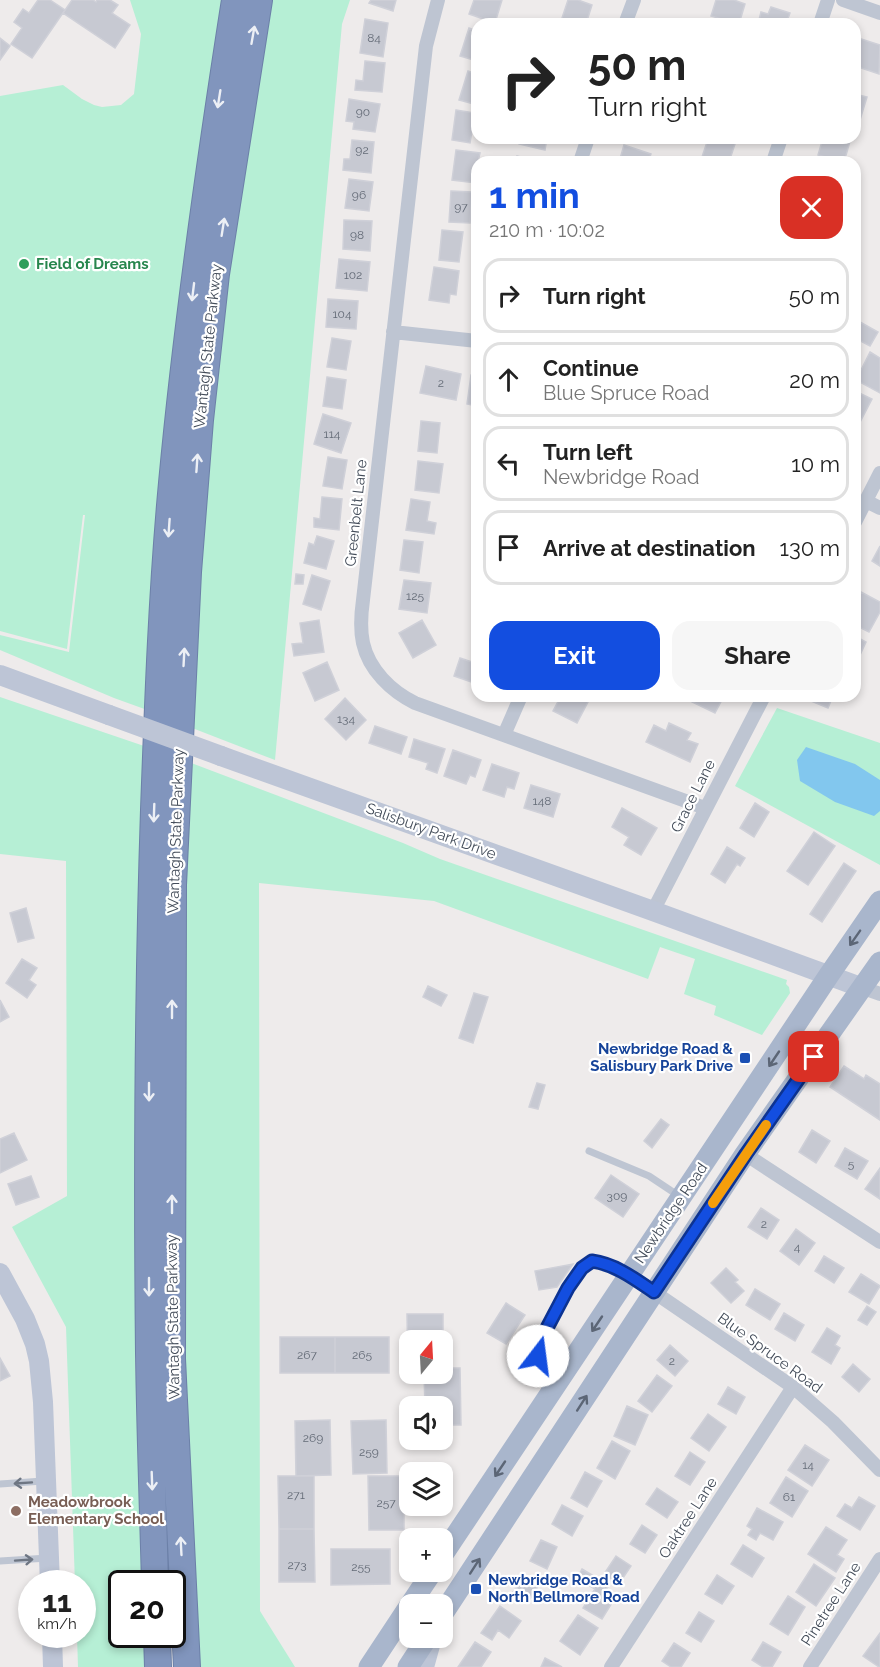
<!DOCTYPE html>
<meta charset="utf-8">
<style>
:root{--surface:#fff;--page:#f6f6f6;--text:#222;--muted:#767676;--line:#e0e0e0;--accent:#134ee0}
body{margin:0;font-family:Raleway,sans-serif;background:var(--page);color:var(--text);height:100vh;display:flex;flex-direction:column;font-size:22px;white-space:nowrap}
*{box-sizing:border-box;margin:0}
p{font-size:20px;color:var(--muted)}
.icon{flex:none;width:33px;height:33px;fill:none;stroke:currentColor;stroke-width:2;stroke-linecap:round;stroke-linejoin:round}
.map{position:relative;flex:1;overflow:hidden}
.sheet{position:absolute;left:471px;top:156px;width:390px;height:546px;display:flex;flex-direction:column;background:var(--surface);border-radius:18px;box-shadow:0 3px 9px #0003}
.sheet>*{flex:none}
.guide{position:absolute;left:471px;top:18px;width:390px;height:126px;border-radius:18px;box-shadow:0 3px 9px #0003;background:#fff;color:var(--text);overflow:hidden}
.needle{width:39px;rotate:18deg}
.controls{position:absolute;left:399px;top:1330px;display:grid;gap:12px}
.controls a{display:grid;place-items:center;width:54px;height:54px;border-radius:12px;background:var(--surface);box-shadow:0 3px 9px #0003;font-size:30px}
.speed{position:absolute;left:18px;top:1570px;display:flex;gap:12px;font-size:30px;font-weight:700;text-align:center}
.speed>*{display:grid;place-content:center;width:78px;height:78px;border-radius:50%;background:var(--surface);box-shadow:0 3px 9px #0003;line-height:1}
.speed small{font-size:15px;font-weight:400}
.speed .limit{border:3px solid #111;border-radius:9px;background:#fff;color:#111}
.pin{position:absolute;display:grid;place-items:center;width:51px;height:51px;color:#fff;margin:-26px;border-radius:12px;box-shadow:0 3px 9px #0006}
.me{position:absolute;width:66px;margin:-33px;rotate:15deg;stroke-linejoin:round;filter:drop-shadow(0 0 4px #0008)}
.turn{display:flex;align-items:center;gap:21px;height:126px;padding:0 18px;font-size:27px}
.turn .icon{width:78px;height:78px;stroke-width:2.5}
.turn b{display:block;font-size:42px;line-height:51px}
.round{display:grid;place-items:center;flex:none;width:63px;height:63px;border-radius:18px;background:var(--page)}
.overview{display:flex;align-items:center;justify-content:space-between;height:102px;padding:0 18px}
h1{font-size:36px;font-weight:700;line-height:45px;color:var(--accent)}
.cta{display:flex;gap:12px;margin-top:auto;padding:12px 18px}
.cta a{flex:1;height:69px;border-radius:18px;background:var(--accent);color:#fff;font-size:24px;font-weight:700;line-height:69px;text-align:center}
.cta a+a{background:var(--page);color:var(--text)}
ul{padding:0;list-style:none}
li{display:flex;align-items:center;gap:18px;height:75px;margin:0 12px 9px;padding:0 6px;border:3px solid var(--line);border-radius:18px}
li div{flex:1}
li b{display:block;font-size:22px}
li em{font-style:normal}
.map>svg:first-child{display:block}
.green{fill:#b6efd5}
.water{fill:#82c7ee}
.building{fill:#c7c9d2;stroke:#cfd0d8;stroke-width:1.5}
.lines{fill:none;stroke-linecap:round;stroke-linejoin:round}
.highway-casing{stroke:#6c80a8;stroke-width:28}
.lane{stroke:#bec5d2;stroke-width:7}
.street{stroke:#bec5d2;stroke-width:14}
.secondary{stroke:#bdc5d6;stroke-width:20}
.primary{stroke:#a9b6cc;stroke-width:21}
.highway{stroke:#8195bd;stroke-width:26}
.secondary-bridge{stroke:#bdc5d6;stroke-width:20}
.oneway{stroke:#eceff5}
.oneway2{stroke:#5c6676}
.oneway3{stroke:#6e7683}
.route-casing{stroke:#0c3392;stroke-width:15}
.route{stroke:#134ee0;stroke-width:10}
.slow{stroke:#f59e0b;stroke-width:10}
.leisure-dot{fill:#2e9e5b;stroke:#fff;stroke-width:2}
.transit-dot{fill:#1a4fb4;stroke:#fff;stroke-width:2}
.education-dot{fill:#8d6e63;stroke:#fff;stroke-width:2}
.labels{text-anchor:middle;stroke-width:4.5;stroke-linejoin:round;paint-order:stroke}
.number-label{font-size:12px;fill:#646b77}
.leisure-label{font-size:15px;font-weight:bold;fill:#27864d;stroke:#fff;text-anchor:start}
.street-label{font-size:15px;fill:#434c59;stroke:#fff}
.transit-label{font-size:15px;font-weight:bold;fill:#164399;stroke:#fff;text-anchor:end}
.education-label{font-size:15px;font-weight:bold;fill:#785e54;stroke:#fff;text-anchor:start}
</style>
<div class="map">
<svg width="880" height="1667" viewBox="0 0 880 1667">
<rect width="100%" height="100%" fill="#eeebeb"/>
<!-- green -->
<path class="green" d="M130 0H225L150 711 114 698 0 650V635L69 652 85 515H83L67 649 0 631V96L63 85 82 99 94 105 102 107 121 105 134 94 141 34Z
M269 0H350L342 24 275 760 187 726 206 475 234 215Z
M0 697 147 747 140 1012 135 1357 145 1584H122V1635H147L149 1667H78L77 1635H82V1584H75L66 1327 12 1227 67 1196 66 861 0 854Z
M777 708 880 743V865L735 786Z
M186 761 403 843 440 859 787 980 786 984 789 987 790 993 762 1035 714 1015 716 1006 684 994 695 959 660 947 648 979 434 901 259 883 260 1611 295 1667H193L183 1364Z"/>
<!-- water -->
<path class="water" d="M806 747 855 764 880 780V811L874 816 835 802 800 781 797 760Z"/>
<!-- building -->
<path class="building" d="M38 0H50L65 10 32 58 11 44 22 28 14 22 23 9 29 13Z
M72 0H93L96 2 97 0H110L118 5 112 13 130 25 115 48 63 13Z
M371 0H396L393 11 369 3Z
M474 0H502L495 23 469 14Z
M568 0H578L592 5 586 24H560Z
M716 0H734L745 4 739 24 711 16Z
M771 7 790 13 786 24H758L761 12 768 14Z
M365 19 388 23 383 57 360 53Z
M469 28 477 31V61L460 56Z
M855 37 880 45 879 74 855 66Z
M0 38 10 46 0 60Z
M365 61 385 63 382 92 355 90 356 80 363 81Z
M468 71 477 74V94L474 104 459 100Z
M855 94 867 97 860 120 855 118Z
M349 99 380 104 375 132 353 129 354 122 346 121Z
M456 110 475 113 470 143 452 140Z
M520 138H547L545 150 519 144Z
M707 138H737L729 162H719L702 157 708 139Z
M823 138H851L844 162 818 155Z
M352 140 374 142 371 173 343 170 344 159H350Z
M624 145 651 154 648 162H619Z
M456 150 480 153 478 162H477L476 183 452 180Z
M517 156 539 162H515Z
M349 179 373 182 369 211 345 208Z
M451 191 472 192 470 223 449 222Z
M344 220 372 221 370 251 343 249Z
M442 230 463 232 459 262 439 260Z
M339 259 370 262 367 291 336 288Z
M434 267 459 271 456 295 450 294 449 303 429 300Z
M328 299 358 301 356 329 326 327Z
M860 322 878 332 870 346 855 338V332Z
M332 338 351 341 346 370 327 367Z
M870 352 880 358V393L856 380Z
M426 366 461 374 456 400 420 393Z
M471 375 477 376V406L467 404Z
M327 377 346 380 342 409 323 406Z
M855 391 872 399 857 428 855 427Z
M323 414 351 423 341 453 314 444Z
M421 421 440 423 437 453 418 451Z
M328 457 347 460 342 489 323 486Z
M418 461 443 464 439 493 415 490Z
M322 497 342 499 339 530 314 527V518L320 519Z
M411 499 430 502 427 521 436 523 434 534 406 530Z
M317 536 334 541 326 569 304 563 309 543 314 545Z
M404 540 423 542 419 573 400 570Z
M880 546V566L872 561Z
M296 574 304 575 303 584H295Z
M312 575 330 581 321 610 303 604Z
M404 580 431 583 427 613 399 609Z
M861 592 880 602V612L869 632 855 625V605Z
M319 620 324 652 294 656 292 644 303 643 300 623Z
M422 620 436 645 413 658 399 633Z
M855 636 866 642 855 666Z
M475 654 477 655V684L454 676 460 658 472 662Z
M327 662 339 690 315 701 303 673Z
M561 696H586L584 699 588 702 577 723 553 711Z
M693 696H724L715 713 690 701Z
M808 696H833L828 708 806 699Z
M345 698 366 720 346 740 325 719Z
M669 723 691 733 687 740 698 744 690 762 646 742 654 725 666 731Z
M375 726 407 737 401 754 369 743Z
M414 739 445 749 437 773 426 769 428 763 409 757Z
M453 750 481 760 475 777 470 775 466 784 444 776Z
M492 764 519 773 514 789 507 787 504 797 483 790Z
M531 785 560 794 553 817 524 808Z
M755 803 769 812 754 837 740 828Z
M622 808 657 828 641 855 624 845 629 837 612 827Z
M814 832 835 846 808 885 787 871Z
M727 847 745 858 740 866 737 864 725 883 711 874Z
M844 863 856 871 822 922 810 914Z
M26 908 34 938 18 942 10 913Z
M22 959 37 968 29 980 36 985 27 998 6 983Z
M428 986 447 995 441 1006 423 997Z
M474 993 488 997 473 1043 459 1038Z
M0 1000 9 1017 0 1022Z
M844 1066 864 1079 866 1075 880 1084V1120L830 1087Z
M537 1083 545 1085 538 1109 529 1107Z
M661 1119 669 1125 652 1148 644 1141Z
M812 1130 830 1141 816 1163 799 1152Z
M14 1133 27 1160 0 1173V1139Z
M845 1148 868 1161 857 1179 835 1166Z
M880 1168V1199L865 1189Z
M611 1175 639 1194 623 1217 595 1198Z
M31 1176 39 1197 16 1205 8 1184Z
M761 1208 779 1220 767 1239 748 1227Z
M796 1229 815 1243 799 1265 780 1251Z
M824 1256 844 1268 834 1283 815 1271Z
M573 1264 557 1287 539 1290 535 1271Z
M726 1268 738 1280 735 1282 744 1291 731 1303 711 1283Z
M861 1274 880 1286 869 1304 849 1292Z
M755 1289 780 1304 770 1320 746 1305Z
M506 1303 525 1315 506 1344 487 1333Z
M867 1306 876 1312 867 1325 858 1320Z
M784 1313 804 1325 795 1341 775 1329Z
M407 1314H443V1368L442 1341H410V1371H408Z
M827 1328 840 1336 835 1345 840 1348 831 1364 812 1352Z
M280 1337H335V1373H280Z
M335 1337H389V1373H335Z
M670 1345 688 1361 675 1376 657 1360Z
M0 1358 10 1376 0 1381Z
M853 1364 870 1379 859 1392 842 1377Z
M442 1368H460L461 1425H442V1407H425L424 1374H442Z
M657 1375 672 1386 652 1412 638 1401Z
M728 1387 745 1397 736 1414 718 1404Z
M627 1406 648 1415 635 1445 614 1436Z
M708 1414 726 1427 709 1451 691 1438Z
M330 1420 331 1475 296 1476 295 1421Z
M386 1420 387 1473 353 1474 351 1421Z
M612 1441 630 1451 615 1479 597 1468Z
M805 1445 829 1460 812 1486 788 1470Z
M690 1452 705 1462 690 1485 675 1476Z
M585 1472 602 1481 587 1507 571 1498Z
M278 1476H314V1529H279Z
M368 1476H404V1530H369Z
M786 1477 808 1491 792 1517 770 1503Z
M657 1488 678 1502 667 1518 646 1504Z
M859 1497 875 1506 860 1530 837 1516 845 1504 852 1508Z
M562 1505 583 1516 572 1536 552 1524Z
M757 1508 783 1522 773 1540 760 1533 756 1540 748 1535 752 1529 747 1526Z
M642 1525 657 1535 645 1553 630 1544Z
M826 1527 847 1540 837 1555 844 1559 836 1572 808 1554Z
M279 1529H314L315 1582H279Z
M541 1540 557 1547 547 1569 530 1561Z
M743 1545 764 1558 752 1577 731 1564Z
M331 1549H390V1584L331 1585Z
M616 1556 631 1566 619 1584 604 1574Z
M814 1564 835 1578 816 1606 796 1592Z
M582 1569 609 1585 605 1592 615 1598 602 1619 583 1608 595 1589 577 1578Z
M717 1575 734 1586 722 1604 705 1594Z
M525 1576 539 1585 528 1602 513 1592Z
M788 1596 805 1607 788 1635 770 1624Z
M500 1606 521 1621 509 1638 498 1630 492 1640 481 1633Z
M699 1612 714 1621 701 1642 686 1633Z
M578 1615 598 1628 580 1655 560 1641Z
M880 1633V1667H879L863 1656Z
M475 1642 491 1652 481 1667H458Z
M763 1642 781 1652 772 1667H763L752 1660Z
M674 1643 690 1653 681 1667H671L662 1661Z
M545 1658 562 1667H541Z"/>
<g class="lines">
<defs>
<path id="highway" d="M155 1584C153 1507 150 1430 149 1353 147 1172 148 990 154 810 158 701 162 591 172 483 187 321 210 160 235 0
M157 1635 158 1667
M187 1667 172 1359 173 885 188 572 200 420 216 274 259 0"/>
</defs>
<!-- highway casing -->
<use href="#highway" class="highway-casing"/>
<!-- lane -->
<path class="lane" d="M589 1151 649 1176 679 1196
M555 1382 538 1356 537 1347 568 1288 582 1268 592 1261 602 1263 627 1274
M0 1484 43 1481
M0 1561 48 1558"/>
<!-- street -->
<path class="street" d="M438 0 426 46 363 600C361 614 360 629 363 643 369 670 391 691 415 703L705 808
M843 0 880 13
M625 24 634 0
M820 24 828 0
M580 162 588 138
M773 162 781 138
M393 332 477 341
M866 501 880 508
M855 522 880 473
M504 735 521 696
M653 911 764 696
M863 988 880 994
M745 1154 880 1242
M629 1275 793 1387 833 1422 880 1470
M611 1667 793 1387
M810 1667 880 1559"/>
<!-- secondary -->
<path class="secondary" d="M0 675 109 715
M221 756 653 911 863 988
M0 1273 25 1319 35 1344 39 1361 43 1402 50 1584
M52 1635 53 1667
M424 1667 432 1638"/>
<!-- primary -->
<path class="primary" d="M442 1556 829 975 880 901
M410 1605 432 1572
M442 1615 745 1154 880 962
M369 1667 410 1605
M408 1667 427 1638"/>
<!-- highway -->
<use href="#highway" class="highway"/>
<!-- secondary-bridge -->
<path class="secondary-bridge" d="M109 715 221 756"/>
</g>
<!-- one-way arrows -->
<defs><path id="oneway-shaft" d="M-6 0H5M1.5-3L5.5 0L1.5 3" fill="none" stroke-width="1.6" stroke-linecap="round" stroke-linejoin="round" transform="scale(1.5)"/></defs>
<g class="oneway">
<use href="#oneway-shaft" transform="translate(253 35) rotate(-80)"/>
<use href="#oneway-shaft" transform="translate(219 99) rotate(99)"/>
<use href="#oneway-shaft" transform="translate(223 227) rotate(-81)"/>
<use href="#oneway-shaft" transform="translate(193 292) rotate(97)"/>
<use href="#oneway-shaft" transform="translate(197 463) rotate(-86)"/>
<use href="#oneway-shaft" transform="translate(169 528) rotate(94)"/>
<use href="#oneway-shaft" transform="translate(184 657) rotate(-87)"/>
<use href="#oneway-shaft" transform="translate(154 813) rotate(92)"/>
<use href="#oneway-shaft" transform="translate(172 1009) rotate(-90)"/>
<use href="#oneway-shaft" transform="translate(149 1092) rotate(90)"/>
<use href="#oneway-shaft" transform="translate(172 1204) rotate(-90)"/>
<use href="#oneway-shaft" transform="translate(149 1287) rotate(90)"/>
<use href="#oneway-shaft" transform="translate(152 1481) rotate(88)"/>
<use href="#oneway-shaft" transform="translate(181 1546) rotate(-93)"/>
</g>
<g class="oneway2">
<use href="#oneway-shaft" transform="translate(855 938) rotate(125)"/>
<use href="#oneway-shaft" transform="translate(774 1059) rotate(124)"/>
<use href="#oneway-shaft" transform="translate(597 1324) rotate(124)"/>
<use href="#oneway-shaft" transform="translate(582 1403) rotate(-57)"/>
<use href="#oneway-shaft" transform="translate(500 1469) rotate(124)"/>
<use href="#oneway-shaft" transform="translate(475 1566) rotate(-57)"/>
</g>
<g class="oneway3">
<use href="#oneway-shaft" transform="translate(23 1483) rotate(176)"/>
<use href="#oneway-shaft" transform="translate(24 1560) rotate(-4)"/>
</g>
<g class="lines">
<defs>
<path id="route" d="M538 1356 537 1347 568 1288 582 1268 592 1261C615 1264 635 1279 654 1292L746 1154 814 1057"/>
</defs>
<!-- route casing -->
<use href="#route" class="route-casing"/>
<!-- route -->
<use href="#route" class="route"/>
<!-- slow -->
<path class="slow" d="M713 1203 766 1125"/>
</g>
<!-- markers -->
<circle class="leisure-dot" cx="24" cy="264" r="6"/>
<g class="transit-dot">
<rect x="739" y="1052" width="12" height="12" rx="3"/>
<rect x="470" y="1583" width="12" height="12" rx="3"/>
</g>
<circle class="education-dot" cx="16" cy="1511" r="6"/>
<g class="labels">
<!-- number labels -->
<g class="number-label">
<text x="374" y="42">84</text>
<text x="363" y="116">90</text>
<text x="362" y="154">92</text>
<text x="359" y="199">96</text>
<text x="461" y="211">97</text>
<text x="357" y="239">98</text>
<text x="353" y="279">102</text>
<text x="342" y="318">104</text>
<text x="441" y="387">2</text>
<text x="332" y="438">114</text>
<text x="415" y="600">125</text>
<text x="346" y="723">134</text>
<text x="542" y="805">148</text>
<text x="851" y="1168">5</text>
<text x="617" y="1200">309</text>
<text x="764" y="1228">2</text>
<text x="797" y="1251">4</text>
<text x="307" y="1359">267</text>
<text x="362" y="1359">265</text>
<text x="672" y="1365">2</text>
<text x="313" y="1442">269</text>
<text x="369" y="1456">259</text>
<text x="808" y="1469">14</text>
<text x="296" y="1499">271</text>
<text x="789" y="1501">61</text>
<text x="386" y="1507">257</text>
<text x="297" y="1569">273</text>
<text x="361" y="1571">255</text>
</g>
<!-- leisure labels -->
<g class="leisure-label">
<text x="36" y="269">Field of Dreams</text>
</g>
<!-- street labels -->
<g class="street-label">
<text transform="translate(208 346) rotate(-84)" y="5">Wantagh State Parkway</text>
<text transform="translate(356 513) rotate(-84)" y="5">Greenbelt Lane</text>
<text transform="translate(693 796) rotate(-63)" y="5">Grace Lane</text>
<text transform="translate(176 831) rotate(-88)" y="5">Wantagh State Parkway</text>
<text transform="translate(431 831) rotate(20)" y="5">Salisbury Park Drive</text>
<text transform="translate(671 1213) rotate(-56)" y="5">Newbridge Road</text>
<text transform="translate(173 1317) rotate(-91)" y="5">Wantagh State Parkway</text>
<text transform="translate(770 1353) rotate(36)" y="5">Blue Spruce Road</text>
<text transform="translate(688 1518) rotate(-57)" y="5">Oaktree Lane</text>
<text transform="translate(831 1604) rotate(-57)" y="5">Pinetree Lane</text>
</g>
<!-- transit labels -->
<g class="transit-label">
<text x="733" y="1054">Newbridge Road &amp;<tspan x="733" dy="17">Salisbury Park Drive</tspan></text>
<text x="488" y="1585" text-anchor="start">Newbridge Road &amp;<tspan x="488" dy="17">North Bellmore Road</tspan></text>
</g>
<!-- education labels -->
<g class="education-label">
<text x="28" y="1507">Meadowbrook<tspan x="28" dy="17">Elementary School</tspan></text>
</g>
</g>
</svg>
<div class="controls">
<a><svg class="needle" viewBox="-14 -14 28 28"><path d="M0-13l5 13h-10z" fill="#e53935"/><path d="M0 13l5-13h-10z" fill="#767676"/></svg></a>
<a><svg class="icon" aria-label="sound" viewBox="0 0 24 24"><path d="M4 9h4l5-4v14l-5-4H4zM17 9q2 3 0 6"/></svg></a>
<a><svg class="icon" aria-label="layers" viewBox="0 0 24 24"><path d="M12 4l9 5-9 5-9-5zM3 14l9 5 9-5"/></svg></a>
<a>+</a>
<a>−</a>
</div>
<div class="speed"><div>11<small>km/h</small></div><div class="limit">20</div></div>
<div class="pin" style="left:814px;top:1057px;background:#d93025"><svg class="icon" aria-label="arrive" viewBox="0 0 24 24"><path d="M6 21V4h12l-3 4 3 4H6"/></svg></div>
<svg class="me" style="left:538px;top:1356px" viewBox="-20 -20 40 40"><circle r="19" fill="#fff"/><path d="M0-13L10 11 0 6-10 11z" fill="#134ee0"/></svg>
<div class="guide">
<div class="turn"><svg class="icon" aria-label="right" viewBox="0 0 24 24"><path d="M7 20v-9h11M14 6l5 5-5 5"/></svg><div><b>50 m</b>Turn right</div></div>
</div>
<section class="sheet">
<div class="overview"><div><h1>1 min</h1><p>210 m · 10:02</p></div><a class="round" style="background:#d93025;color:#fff"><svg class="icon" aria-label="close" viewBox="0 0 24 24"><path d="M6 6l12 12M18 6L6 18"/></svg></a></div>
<ul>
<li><svg class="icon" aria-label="right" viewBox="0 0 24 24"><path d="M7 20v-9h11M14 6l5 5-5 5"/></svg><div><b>Turn right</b></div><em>50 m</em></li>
<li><svg class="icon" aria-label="ahead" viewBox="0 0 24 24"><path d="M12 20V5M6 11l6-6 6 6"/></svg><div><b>Continue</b><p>Blue Spruce Road</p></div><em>20 m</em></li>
<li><svg class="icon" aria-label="left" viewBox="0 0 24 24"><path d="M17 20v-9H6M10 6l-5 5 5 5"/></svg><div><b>Turn left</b><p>Newbridge Road</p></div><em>10 m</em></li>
<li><svg class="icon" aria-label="arrive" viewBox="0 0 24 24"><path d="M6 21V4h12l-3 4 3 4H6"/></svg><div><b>Arrive at destination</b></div><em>130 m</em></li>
</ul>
<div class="cta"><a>Exit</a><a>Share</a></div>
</section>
</div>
